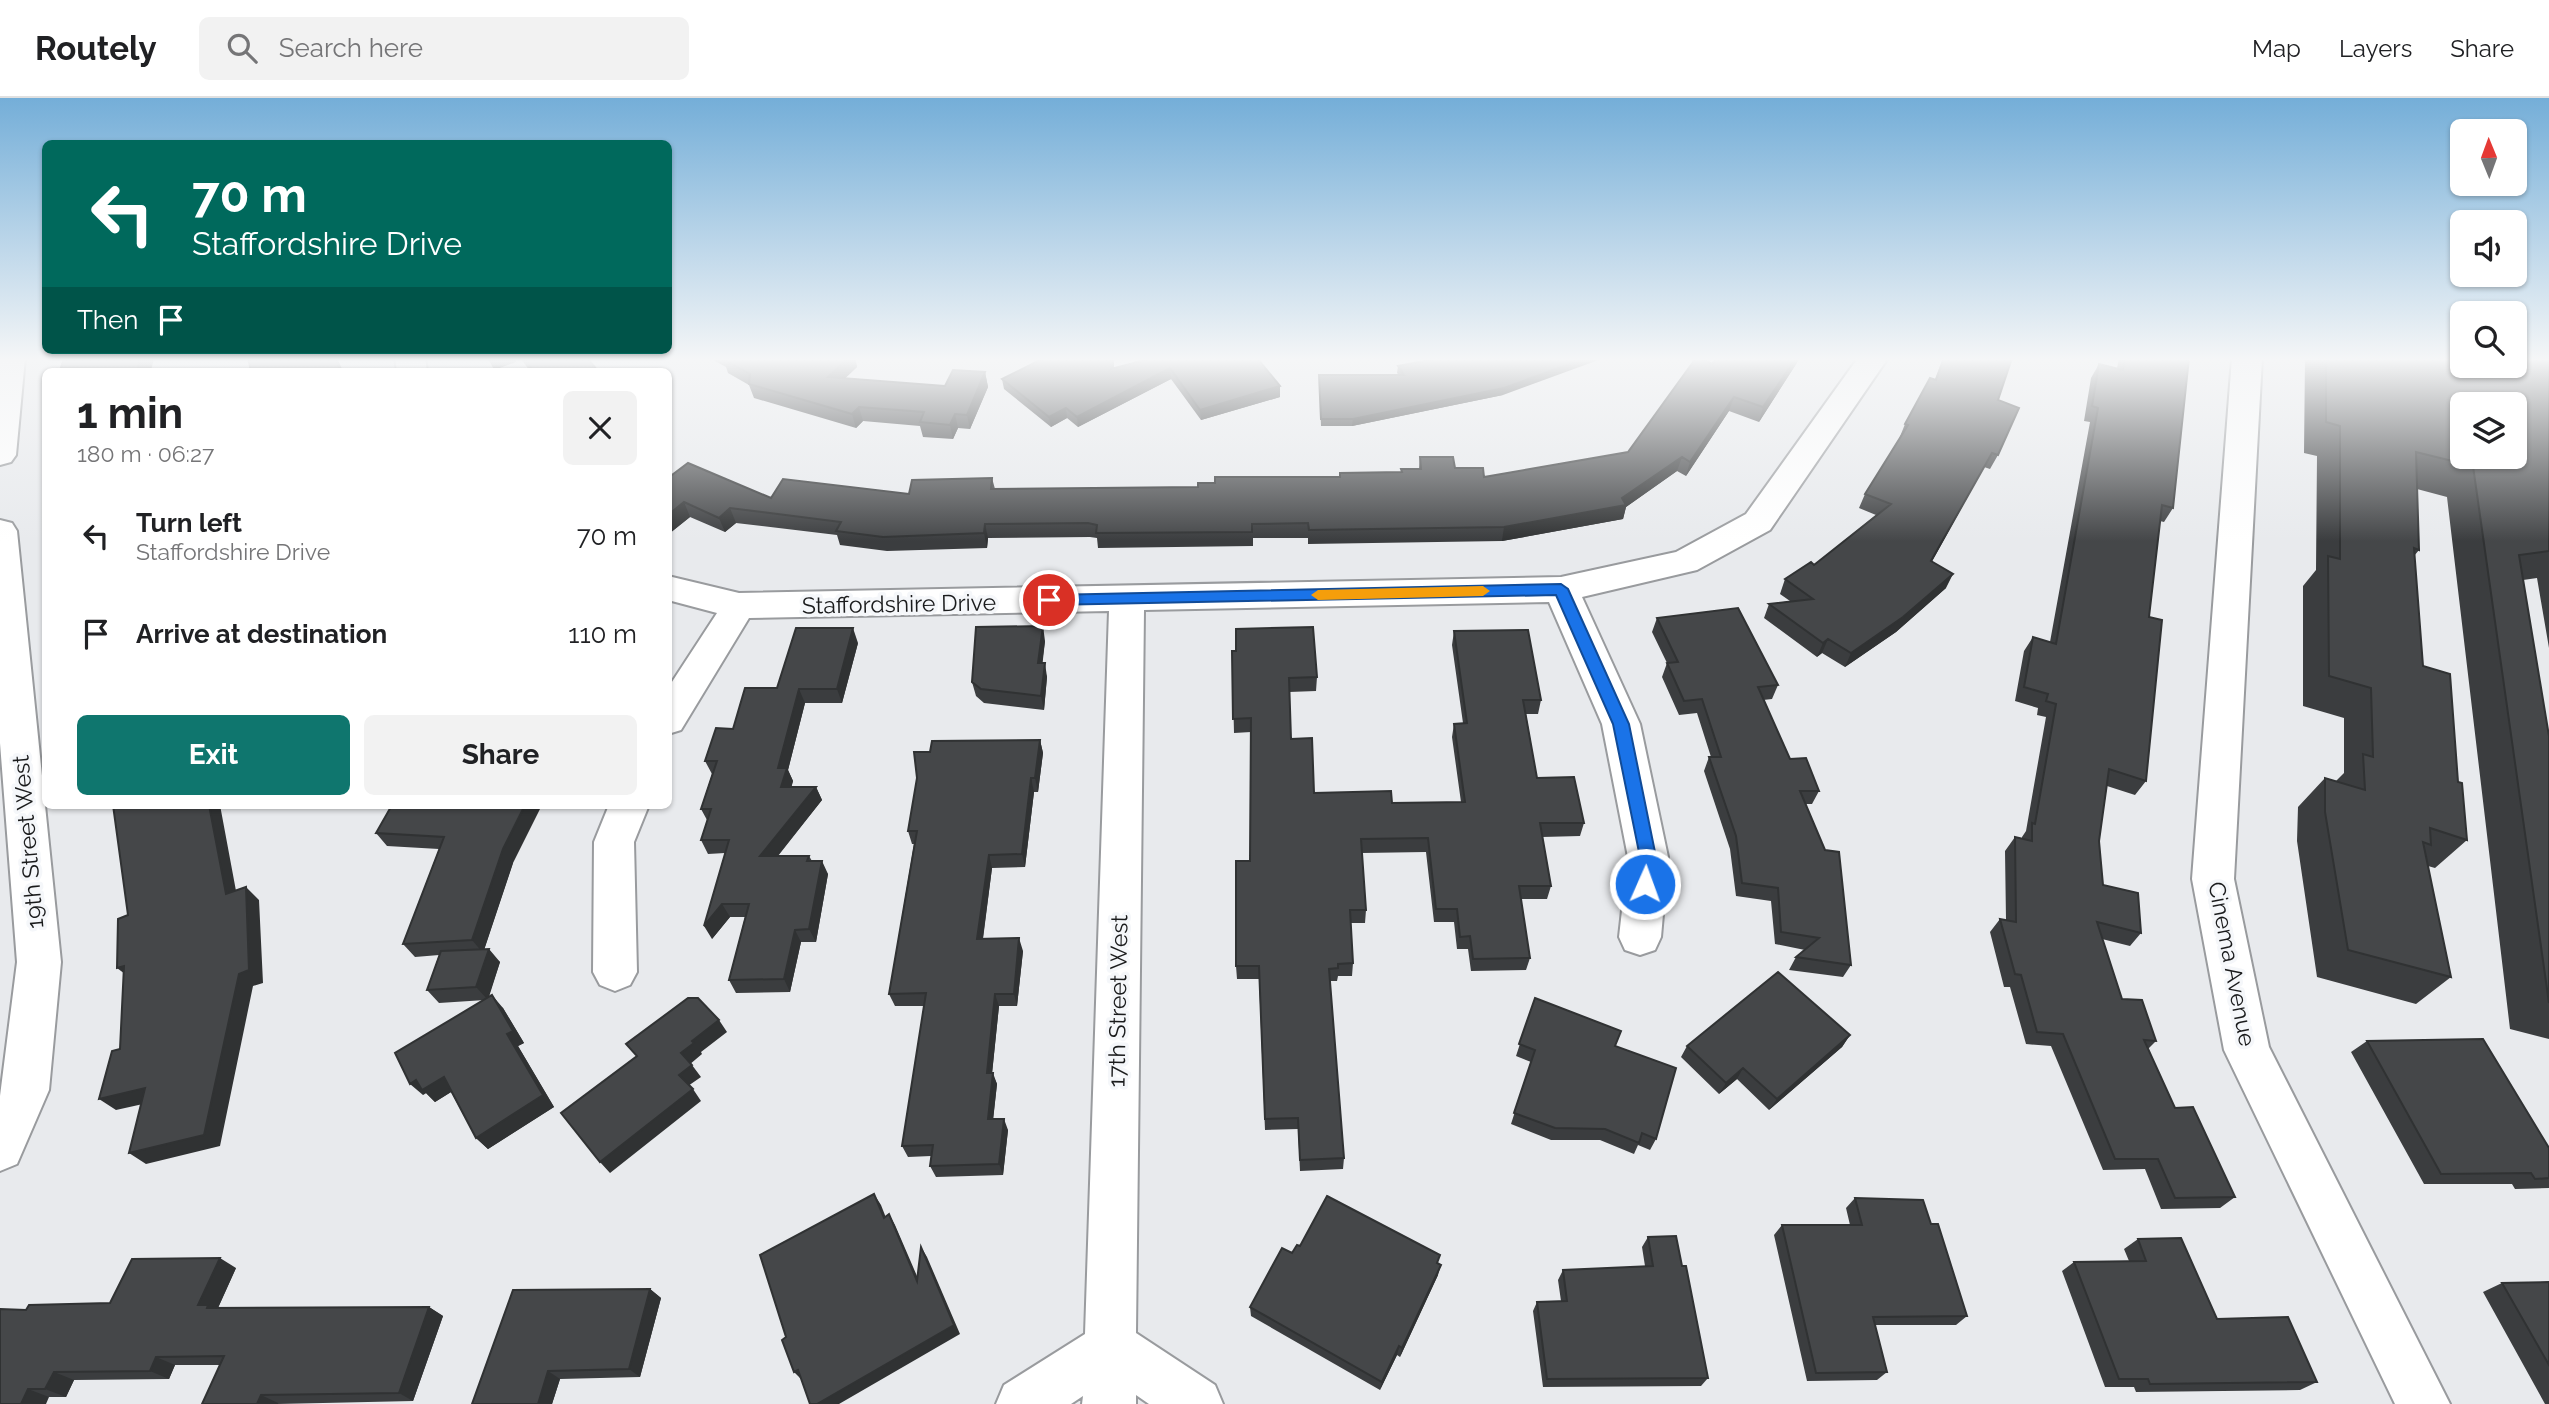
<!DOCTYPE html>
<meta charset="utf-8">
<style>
:root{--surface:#fff;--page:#f2f2f2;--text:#202124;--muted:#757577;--line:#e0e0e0;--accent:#0f766e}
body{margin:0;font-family:Raleway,sans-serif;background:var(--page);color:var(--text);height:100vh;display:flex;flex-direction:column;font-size:26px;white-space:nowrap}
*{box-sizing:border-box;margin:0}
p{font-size:23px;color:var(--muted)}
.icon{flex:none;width:38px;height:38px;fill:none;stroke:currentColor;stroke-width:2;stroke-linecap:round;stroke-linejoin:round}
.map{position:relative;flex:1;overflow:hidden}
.drawer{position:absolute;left:42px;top:270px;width:630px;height:441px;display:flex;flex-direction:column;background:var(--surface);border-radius:10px;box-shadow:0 2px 5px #0004}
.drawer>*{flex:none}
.guide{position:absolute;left:42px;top:42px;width:630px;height:214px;border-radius:10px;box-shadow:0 2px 5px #0004;background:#00695c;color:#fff;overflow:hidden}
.needle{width:46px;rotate:359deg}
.buttons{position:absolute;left:2450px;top:21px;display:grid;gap:14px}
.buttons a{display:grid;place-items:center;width:77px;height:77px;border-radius:10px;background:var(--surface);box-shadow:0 2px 5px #0004;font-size:35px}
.pin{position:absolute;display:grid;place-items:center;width:60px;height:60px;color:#fff;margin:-30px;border:4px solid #fff;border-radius:50%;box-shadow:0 2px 7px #0007}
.me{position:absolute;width:77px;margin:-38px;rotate:2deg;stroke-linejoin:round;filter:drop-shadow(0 0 5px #0008)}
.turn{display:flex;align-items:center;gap:24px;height:147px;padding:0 35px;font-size:32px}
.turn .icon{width:91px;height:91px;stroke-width:2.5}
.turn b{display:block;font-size:49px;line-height:60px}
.then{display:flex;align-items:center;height:66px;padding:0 35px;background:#0003;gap:14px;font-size:26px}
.round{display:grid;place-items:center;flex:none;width:74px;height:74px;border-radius:10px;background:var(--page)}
.overview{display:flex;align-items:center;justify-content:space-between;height:119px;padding:0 35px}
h1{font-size:42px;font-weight:700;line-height:52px}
.cta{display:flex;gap:14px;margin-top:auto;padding:14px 35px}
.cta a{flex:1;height:80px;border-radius:10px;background:var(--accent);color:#fff;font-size:28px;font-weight:700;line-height:80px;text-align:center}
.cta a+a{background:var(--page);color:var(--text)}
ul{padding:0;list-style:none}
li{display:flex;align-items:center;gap:21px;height:98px;padding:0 35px}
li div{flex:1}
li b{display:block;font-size:26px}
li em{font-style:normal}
header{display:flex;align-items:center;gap:42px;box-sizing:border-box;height:98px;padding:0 35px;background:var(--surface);border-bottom:2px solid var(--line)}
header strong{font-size:33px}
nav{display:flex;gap:38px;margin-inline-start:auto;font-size:24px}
.search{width:490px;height:63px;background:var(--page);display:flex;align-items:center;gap:18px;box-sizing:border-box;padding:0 24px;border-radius:10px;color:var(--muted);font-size:26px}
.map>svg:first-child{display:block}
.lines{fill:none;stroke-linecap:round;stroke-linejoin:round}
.street-casing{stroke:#999b9e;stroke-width:4}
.street{fill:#fff;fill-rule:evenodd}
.wall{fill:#3b3d3f}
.shaded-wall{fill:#303233}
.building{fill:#454749;stroke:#303233;stroke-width:2;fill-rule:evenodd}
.route{fill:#1a73e8;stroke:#114b97;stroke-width:2}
.slow{fill:#f59e0b}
.labels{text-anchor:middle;stroke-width:7;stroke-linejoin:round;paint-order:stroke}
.street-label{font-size:23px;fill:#1a1b1c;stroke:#f5f7fa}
</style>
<header>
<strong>Routely</strong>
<div class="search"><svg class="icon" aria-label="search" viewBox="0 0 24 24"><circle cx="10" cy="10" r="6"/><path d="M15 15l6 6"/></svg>Search here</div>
<nav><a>Map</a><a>Layers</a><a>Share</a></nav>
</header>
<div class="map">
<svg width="2549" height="1306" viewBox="0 0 2549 1306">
<rect width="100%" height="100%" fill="#e8eaed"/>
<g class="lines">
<defs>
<path id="street" d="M0 260H25L16 357 11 364 0 367Z
M395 260H425L427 273H397Z
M1858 260H1888L1770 432 1697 472 1582 499 1640 626 1668 759 1661 839 1655 852 1640 857 1625 852 1619 839 1628 759 1602 626 1549 504 1144 512 1136 1235 1215 1287 1223 1306H1149L1136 1297V1306H1082L1083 1298 1071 1306H996L1004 1287 1085 1236 1109 513 749 520 681 632 668 636V590L717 515 668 502V478L739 495 1561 479 1676 454 1746 416Z
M2232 260H2262L2234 781 2269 949 2450 1306H2395L2224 952 2192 781Z
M0 422 12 425 17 433 61 864 49 992 17 1066 0 1073V998L17 864 0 645Z
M609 707H649L634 744 637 874 630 887 615 893 600 887 593 874 594 744Z"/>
</defs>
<!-- street casing -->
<use href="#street" class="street-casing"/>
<!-- street -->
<use href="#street" class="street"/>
</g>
<!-- wall -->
<path class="wall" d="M520 260H587L598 273H530Z
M712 260H855L857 269 845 280 945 288 985 274 988 289 970 331 958 330 953 341 923 339 920 328 863 323 856 330 754 300 749 287 728 275 726 269 713 262Z
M1044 260H1114V271L1152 260 1280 299 1201 322 1171 281 1078 329 1067 320 1051 329 1004 291 1002 281Z
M1800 260 1759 324 1729 313 1686 378 1677 373 1626 409 1623 421 1502 443 1308 446V440H1253V448L1098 450 1097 440 1090 439 988 440 987 450 887 453 840 447 837 437 736 425 725 434 690 419 670 435 668 434V380L771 400 909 396 992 380 995 391 1198 389 1401 374 1419 371 1420 359 1484 379 1628 354 1712 266Z
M1943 260H2012L1998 302V357L1990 371 1984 369 1931 464 1946 490 1896 534 1845 569 1822 555 1817 559 1764 520 1769 506 1790 503 1780 496 1785 481 1814 467 1876 417 1859 410 1865 396 1899 341 1905 326 1935 281Z
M2119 260H2189L2173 410 2164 424 2160 423 2149 519 2146 683 2135 697 2107 688 2099 743 2103 787 2141 835 2130 848 2102 841 2122 901 2156 943 2148 951 2175 1010 2235 1099 2220 1110 2161 1111 2145 1071 2103 1072 2051 948 2026 946 2010 889H2004L1990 834 2000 821 2006 822 2005 753 2015 739 2022 741V739L2026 733 2046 619 2037 617 2038 610 2015 603 2024 553 2033 539 2050 544 2090 324 2084 323 2091 280 2099 266 2117 270Z
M2305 260H2549V550L2537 480 2523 482 2549 638V941L2510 931 2447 399 2417 391 2419 452 2414 458 2423 568 2458 684 2467 742 2435 770 2428 768 2451 879 2416 906 2317 879 2297 743 2298 709 2325 680 2336 683 2344 675V620L2303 608V488L2316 472 2317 358 2304 355Z
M1398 268 1503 297 1352 328H1321L1319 277H1399L1397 275Z
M1657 520 1778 587 1772 601 1763 602 1790 661 1819 693 1812 706H1806L1851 867 1843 879 1789 872 1796 859 1805 852 1775 846 1771 803 1736 798 1730 751 1704 673 1709 659H1711L1697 615 1679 617 1662 579 1667 565 1652 534Z
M1454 533 1541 602 1538 616H1526L1537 680 1584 725 1580 738 1542 739 1551 788 1547 801H1521L1530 860 1526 872 1471 873 1468 851H1457L1454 824H1434L1426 754 1362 755 1366 812 1365 825H1351L1353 865 1352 878H1338L1337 883H1330L1344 1060 1343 1071 1300 1073 1298 1031 1265 1032 1259 881H1237L1236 868 1250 763 1251 634 1234 635 1232 553H1236L1317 579 1316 593 1289 594 1291 641 1314 695 1392 705 1461 704 1452 639 1454 626 1463 625 1452 547Z
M1045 543 1042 565 1047 579 1044 612 984 605 976 598 972 584Z
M858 545 842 605H805L788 672 793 683 791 689H816L822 702 778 758H809L812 763 828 776 816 844H801L790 894 736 895 729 882 745 819H730L712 841 725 755 708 756 701 742 707 722 701 711 712 676 705 663 733 631 777 590Z
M1040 642 1043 655 1038 694H1034L1025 769 992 770 983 841 1023 853 1017 908H999L992 975 997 986 993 1021 1008 1032 1003 1077 936 1079 930 1068 931 1058 908 1059 902 1048 924 908H895L889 896 914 746H912L908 733 930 654Z
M392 707 513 765 484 852 500 864 488 900 503 910 524 945 518 948 554 1009 488 1051 476 1040 451 994 435 1004 426 995 423 997 485 902 439 905 427 892 439 857 415 859 403 846 439 751 387 748 376 735Z
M1535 900 1615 948 1656 1041 1650 1052 1638 1047 1634 1056 1600 1042H1551L1511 1026 1531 964 1516 958Z
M1850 937 1842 949 1769 1012 1737 981 1719 996 1681 959 1687 948Z
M2367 943 2549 1050V1090L2515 1091 2512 1086H2424L2351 954Z
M1855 1100 1931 1126 1967 1218 1956 1227H1875L1887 1274 1877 1282 1807 1283 1774 1137 1782 1127H1850L1846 1110Z
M1648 1139 1682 1168 1708 1280 1701 1288 1543 1289 1533 1213 1537 1204 1561 1203 1558 1182 1563 1172 1645 1168 1642 1149Z
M2138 1141 2217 1221 2317 1284 2300 1292 2136 1294 2134 1289H2105L2062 1173 2074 1164 2129 1163 2124 1151Z
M1300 1148 1438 1165V1177L1400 1259 1397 1257 1380 1292 1251 1218 1250 1209 1292 1155Z
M236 1170 218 1210 429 1209 443 1218 413 1303 278 1306H202L220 1267H175L169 1281 74 1282 66 1299H49L0 1306 26 1212 110 1205Z
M2549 1184V1306H2545L2483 1194 2502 1185Z
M650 1191 661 1200 640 1279 560 1281 552 1306H472Z"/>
<!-- shaded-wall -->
<path class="shaded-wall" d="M140 260H154L151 273H137Z
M335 260H337L343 273H341Z
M488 260H516V264L494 272Z
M848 260H855L857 269 832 293 828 279Z
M1112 260H1114L1113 282 1111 271Z
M1586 260H1604L1503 297 1352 328 1353 321Z
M1796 260H1800L1759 324 1763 309Z
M1170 270 1171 281 1078 329 1077 319Z
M985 274 988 289 970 331 967 317Z
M1280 288V299L1201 322 1200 312Z
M1734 299 1729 313 1686 378 1690 364Z
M859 309 863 323 856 330 852 316Z
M1066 310 1067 320 1051 329 1049 319Z
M955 316 958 330 953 341 950 327Z
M1992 355 1984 369 1924 478 1931 463Z
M1682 359 1677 373 1626 409 1623 421 1502 443 1504 429 1622 400Z
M684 404 690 419 670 435 668 432V417Z
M730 410 736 425 725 434 719 420Z
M985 426 988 440 987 450 984 435Z
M1953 476 1946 490 1896 534 1845 569 1851 555Z
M1043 528 1045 543 1041 579 1038 565Z
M853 530 858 545 842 605 837 591Z
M1828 541 1822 555 1817 559 1823 545Z
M1045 565 1047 579 1044 612 1041 598Z
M799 591 805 605 788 672 793 683 788 703 781 689 778 670Z
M1040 642 1043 655 1038 694 1035 680Z
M1031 680 1034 694 1025 769 1022 756Z
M816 689 822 702 767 771 760 758Z
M209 707H220L239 809 226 796Z
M525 707H542L513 765 483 855 472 842 503 751Z
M989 757 992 770 981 854 977 841Z
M822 763 828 776 816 844 809 831Z
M246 789 259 802 263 885 253 888 220 1048 146 1066 129 1055Z
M722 806 730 819 712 841 704 828Z
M795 832 801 844 790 894 784 881Z
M1019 840 1023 853 1017 908 1014 896Z
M489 851 500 864 488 902 476 889Z
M124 868 133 882 117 870Z
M995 896 999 908 991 986 987 975Z
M492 897 503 910 524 945 518 948 554 1009 488 1051 476 1040 507 936Z
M719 922 727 934 701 954 702 956 689 967 681 955 692 943Z
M1850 937 1842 949 1769 1012 1777 1001Z
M692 967 701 979 688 988 679 977Z
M1743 970 1737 981 1719 996 1726 985Z
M993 975 997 986 992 1032 988 1021Z
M444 979 456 991 435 1004 426 995 423 997 410 986 416 982Z
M145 990 161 1002 116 1012 99 1001Z
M693 991 701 1003 610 1075 600 1064Z
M1004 1021 1008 1032 1003 1077 999 1066Z
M874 1096 881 1107 890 1130 884 1120Z
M889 1116 895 1127 923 1192 917 1183Z
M921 1149 927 1159 960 1236 839 1306H817L954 1227Z
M220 1160 236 1170 217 1212 198 1207Z
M1441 1167 1438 1177 1400 1259 1402 1250Z
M650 1191 661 1200 640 1279 629 1271Z
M429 1209 443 1218 413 1303 399 1295Z
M1399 1248 1397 1257 1380 1292 1382 1284Z
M156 1259 175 1267 169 1281 150 1273Z
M798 1272 802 1282 794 1274Z
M548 1273 560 1281 552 1306H538Z
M54 1274 74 1282 66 1299 45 1291Z
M28 1291 49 1299 46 1306H21Z
M261 1297 278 1305V1306H257Z"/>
<!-- building -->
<path class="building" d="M64 260H140L137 273H60Z
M248 260H335L341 273H251Z
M524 260H587L598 273H534Z
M724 260H848L828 279 945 288 953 272 985 274 967 317 955 316 950 327 920 324 924 314 859 309 852 316 749 286 750 276 723 261Z
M1044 260H1112L1111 271 1152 260H1257L1280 288 1200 312 1170 270 1077 319 1066 310 1049 319 1002 281Z
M1439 260H1586L1504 290 1353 321H1321L1319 277H1404L1398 268Z
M1696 260H1701L1712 266 1717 260H1796L1763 309 1734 299 1690 364 1682 359 1622 400 1626 407 1504 429 1309 432 1308 425 1252 426V434L1096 435 1097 427 1088 425 985 426 984 435 883 439 836 433 841 424 730 410 719 420 684 404 668 417V380L688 365 771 400 783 381 909 396 912 382 992 380 991 391 1198 389V385H1215V379H1340V375L1402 374 1401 371H1421L1420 359H1453L1455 370H1483L1484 379 1628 354Z
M1944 260H2012L1998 302 2019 310 1998 357 1992 355 1931 463 1953 476 1903 519 1851 555 1828 541 1823 545 1769 506 1813 501 1785 481 1811 464 1814 467 1891 406 1865 396 1908 327 1905 326 1930 280 1936 282Z
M2125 260H2189L2173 410 2162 407 2149 519 2162 522 2146 683 2109 671 2099 743 2103 787 2138 795 2141 835 2097 824 2122 901 2142 902 2156 943 2144 942 2175 1010 2193 1009 2235 1099 2175 1100 2158 1061H2115L2063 936 2037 934 2021 877 2015 876 2000 821 2016 824 2015 739 2032 743V725L2035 726 2056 606 2046 603 2048 596 2024 589 2033 539 2056 546 2098 310 2092 308 2099 266 2123 272Z
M2326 260H2462V268H2515V260H2549V453L2519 457 2549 638V905L2473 368 2416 354 2419 452 2414 450 2423 568 2450 576 2458 684 2462 685 2467 742 2430 730 2431 747 2423 744 2451 879 2348 852 2325 714V680L2365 692 2363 656 2373 659 2371 590 2329 578 2328 458 2340 461V328L2326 324ZM2462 306H2515V359H2462Z
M1738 510 1778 587 1758 589 1790 661 1806 660 1819 693H1800L1825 752 1839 754 1851 867 1796 859 1819 840 1781 834 1778 790 1742 785 1736 738 1709 659H1721L1702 601 1684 603 1667 565 1678 564 1657 520Z
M1043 528 1038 565H1045L1041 598 981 591 972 584 976 529Z
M1313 529 1317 579 1289 580 1291 641 1312 640 1314 695 1391 693 1392 705 1465 704 1454 626 1467 625 1454 533 1528 532 1541 602H1523L1537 680 1574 679 1584 725H1540L1551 788H1519L1530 860 1473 861 1470 838 1460 839 1457 811H1436L1428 740 1361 741 1366 812H1350L1353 865 1338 866V870L1329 871 1344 1060 1300 1062 1298 1020 1265 1021 1259 868H1236V763H1250L1251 620 1233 621 1232 553H1236V531Z
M796 530H853L837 591H799L778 670H787L781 689H816L760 758H809L807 763H822L809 831 795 832 784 881 729 882 749 806H722L704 828 729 742H701L711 711H701L717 663H705L716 630 733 631 745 590H777Z
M1040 642 1035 680H1031L1022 756 989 757 977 841 1019 840 1014 896H995L987 975H993L988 1021H1004L999 1066 930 1068 933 1047 902 1048 926 895 889 896 917 733H908L917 680 914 654H930L932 643Z
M113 707H209L226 796 246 789 249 872 239 876 204 1037 129 1055 145 990 99 1001 112 953 120 951 124 868 117 870 118 821 128 817Z
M392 707H525L503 751 472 842 403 846 444 739 376 735Z
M489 851 476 889 427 892 441 853Z
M1778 874 1850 937 1777 1001 1743 970 1726 985 1687 948Z
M492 897 513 933 507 936 543 997 476 1040 444 979 422 992 416 982 410 986 395 955Z
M688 900H698L719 922 692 943 694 945 681 955 692 967 679 977 693 991 600 1064 561 1015 637 958 626 946Z
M1535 900 1621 933 1615 948 1676 970 1656 1041 1642 1035 1639 1045 1605 1031 1555 1030 1514 1015 1535 952 1519 946Z
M2483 941 2549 1050V1080L2535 1081 2531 1075 2441 1076 2367 943Z
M874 1096 884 1120 889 1116 917 1183 921 1149 954 1227 817 1306H810L798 1272 794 1274 782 1242 786 1239 760 1157Z
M1327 1098 1440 1157 1437 1165 1441 1167 1402 1250 1399 1248 1382 1284 1250 1209 1282 1150 1292 1155 1297 1147 1300 1148Z
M1855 1100 1923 1102 1931 1126H1938L1967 1218 1873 1219 1887 1274 1816 1275 1782 1127H1862Z
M1676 1138 1682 1168H1686L1708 1280 1547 1281 1537 1204 1567 1203 1563 1172 1653 1168 1648 1139Z
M2181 1140 2217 1221 2288 1219 2317 1284 2150 1286 2148 1281H2119L2074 1164 2146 1163 2138 1141Z
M220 1160 198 1207H208L207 1210 429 1209 399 1295 261 1297 257 1306H202L224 1258 156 1259 150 1273 54 1274 45 1291H28L21 1306H0V1211L26 1212 29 1207 110 1205 132 1161Z
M2549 1184V1267L2502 1185Z
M650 1191 629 1271 548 1273 538 1306H472L513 1192Z"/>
<!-- sky -->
<linearGradient id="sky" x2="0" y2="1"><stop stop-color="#74aed8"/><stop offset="0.59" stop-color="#f5f6f7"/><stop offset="1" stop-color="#f5f6f7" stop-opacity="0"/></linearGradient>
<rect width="2549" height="443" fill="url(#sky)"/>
<!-- route -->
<path class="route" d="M1561 486 1568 491 1629 626 1656 759 1654 786 1645 793 1637 786 1640 759 1613 626 1556 497 1049 507 1041 502 1049 497Z"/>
<!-- slow -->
<path class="slow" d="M1483 488 1490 493 1483 498 1318 502 1311 497 1318 492Z"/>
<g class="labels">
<!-- street labels -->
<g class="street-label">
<text transform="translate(899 506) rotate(-1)" y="8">Staffordshire Drive</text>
<text transform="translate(28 744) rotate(-95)" y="8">19th Street West</text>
<text transform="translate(2232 866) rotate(79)" y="8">Cinema Avenue</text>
<text transform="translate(1118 903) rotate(-89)" y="8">17th Street West</text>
</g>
</g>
</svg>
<div class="buttons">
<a><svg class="needle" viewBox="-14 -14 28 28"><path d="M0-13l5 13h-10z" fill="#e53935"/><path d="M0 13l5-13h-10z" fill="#757577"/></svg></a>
<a><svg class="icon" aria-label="sound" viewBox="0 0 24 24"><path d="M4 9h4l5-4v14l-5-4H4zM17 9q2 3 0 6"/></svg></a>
<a><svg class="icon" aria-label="search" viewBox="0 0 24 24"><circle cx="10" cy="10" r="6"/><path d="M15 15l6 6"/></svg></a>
<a><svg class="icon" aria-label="layers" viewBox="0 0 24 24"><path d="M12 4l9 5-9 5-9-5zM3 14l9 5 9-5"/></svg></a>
</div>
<div class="pin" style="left:1049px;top:502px;background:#d93025"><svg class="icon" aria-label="arrive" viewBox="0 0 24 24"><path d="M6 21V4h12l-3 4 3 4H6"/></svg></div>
<svg class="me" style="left:1645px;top:786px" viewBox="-20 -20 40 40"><circle r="17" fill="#1a73e8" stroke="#fff" stroke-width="3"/><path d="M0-11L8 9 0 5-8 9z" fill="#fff"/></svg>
<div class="guide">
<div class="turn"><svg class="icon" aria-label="left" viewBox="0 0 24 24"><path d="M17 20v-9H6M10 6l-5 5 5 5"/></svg><div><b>70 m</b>Staffordshire Drive</div></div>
<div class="then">Then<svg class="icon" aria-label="arrive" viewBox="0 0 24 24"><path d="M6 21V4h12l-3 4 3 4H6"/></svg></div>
</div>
<section class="drawer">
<div class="overview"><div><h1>1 min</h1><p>180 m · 06:27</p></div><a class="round"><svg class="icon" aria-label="close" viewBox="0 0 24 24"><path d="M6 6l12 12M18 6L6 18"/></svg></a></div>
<ul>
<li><svg class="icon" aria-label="left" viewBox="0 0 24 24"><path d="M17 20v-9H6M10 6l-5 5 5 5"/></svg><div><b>Turn left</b><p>Staffordshire Drive</p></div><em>70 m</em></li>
<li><svg class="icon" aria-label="arrive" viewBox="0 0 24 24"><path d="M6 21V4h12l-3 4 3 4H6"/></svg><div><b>Arrive at destination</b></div><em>110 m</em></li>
</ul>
<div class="cta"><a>Exit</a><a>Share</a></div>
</section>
</div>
